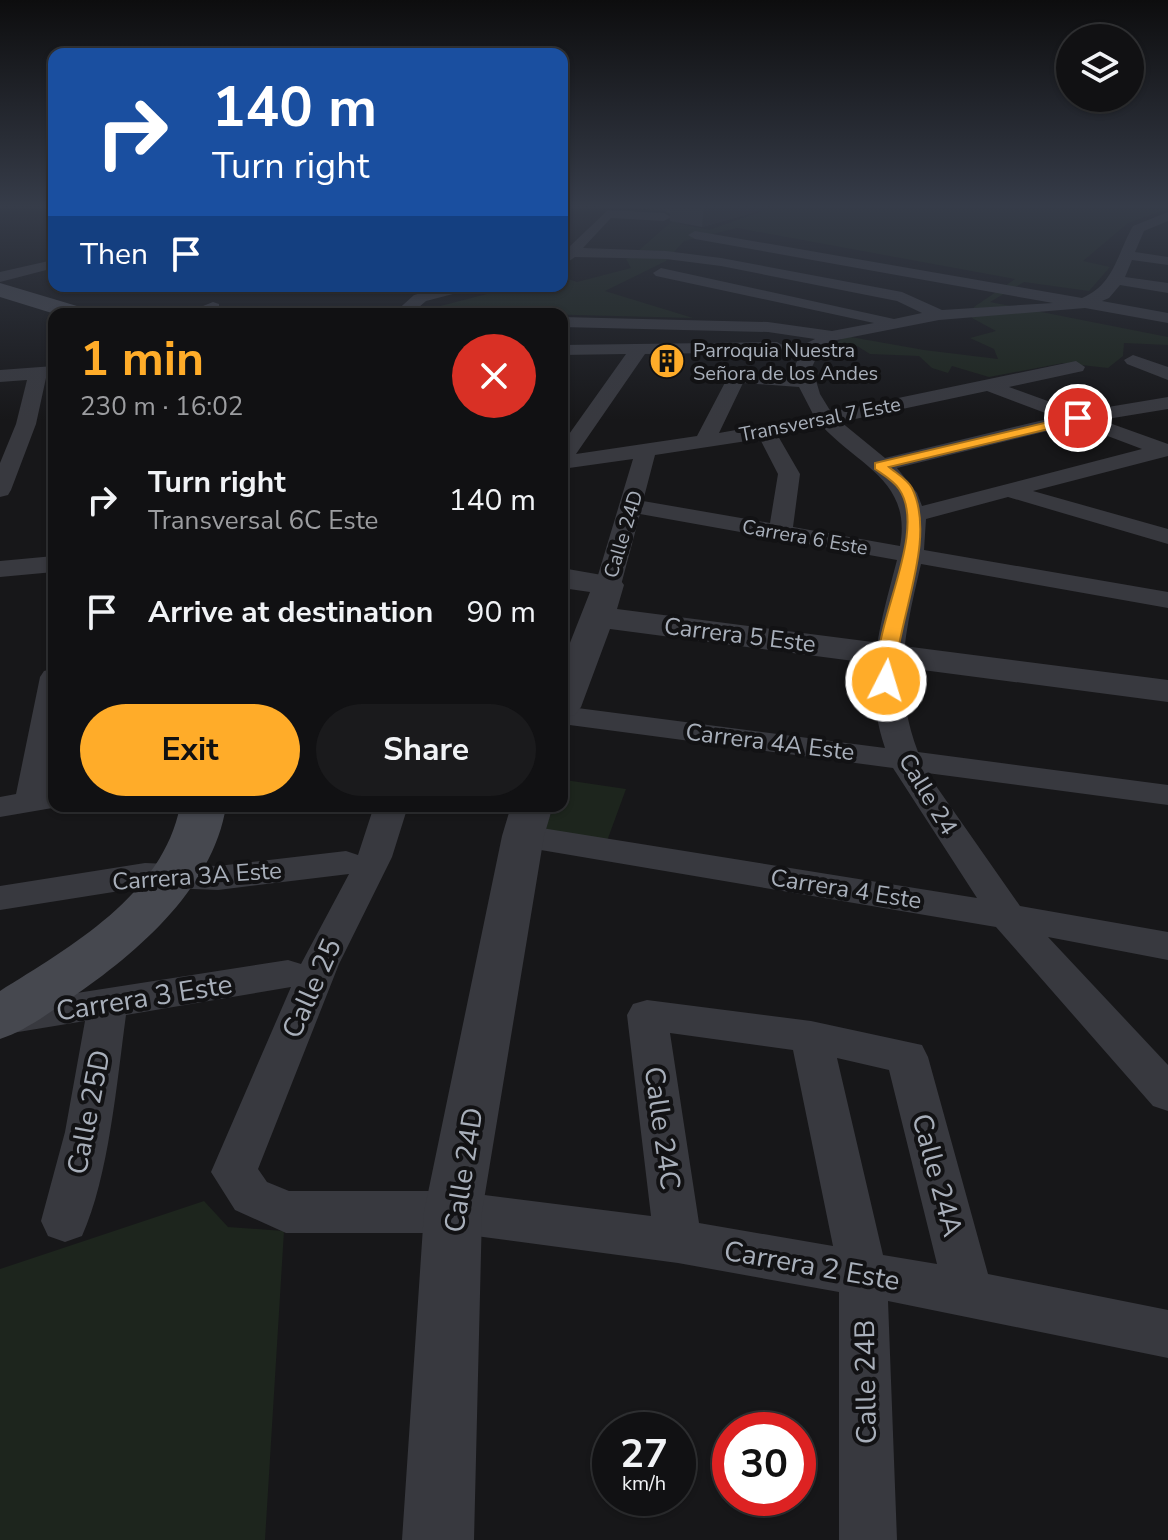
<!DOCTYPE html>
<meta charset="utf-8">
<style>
:root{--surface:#111113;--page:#1a1a1c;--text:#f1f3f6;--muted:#9c9da0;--line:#303133;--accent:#ffac29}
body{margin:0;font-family:"Nunito Sans",sans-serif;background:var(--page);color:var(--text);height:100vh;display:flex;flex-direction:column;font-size:30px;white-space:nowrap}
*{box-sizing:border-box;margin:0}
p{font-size:26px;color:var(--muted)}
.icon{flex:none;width:44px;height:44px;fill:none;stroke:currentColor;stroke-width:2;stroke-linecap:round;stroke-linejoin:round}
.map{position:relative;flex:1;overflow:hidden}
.drawer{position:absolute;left:48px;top:308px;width:520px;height:504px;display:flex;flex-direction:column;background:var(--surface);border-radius:16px;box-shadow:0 2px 6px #0004,0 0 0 2px var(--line)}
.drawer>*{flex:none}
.guide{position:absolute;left:48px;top:48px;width:520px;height:244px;border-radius:16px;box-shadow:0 2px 6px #0004,0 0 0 2px var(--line);background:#1a4fa0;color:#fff;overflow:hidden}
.controls{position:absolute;left:1056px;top:24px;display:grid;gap:16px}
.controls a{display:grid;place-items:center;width:88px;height:88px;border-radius:50%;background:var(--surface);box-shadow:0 2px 6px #0004,0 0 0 2px var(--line);font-size:40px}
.speed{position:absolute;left:592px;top:1412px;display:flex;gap:16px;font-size:40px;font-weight:700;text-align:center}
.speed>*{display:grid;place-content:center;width:104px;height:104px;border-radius:50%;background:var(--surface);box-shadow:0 2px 6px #0004,0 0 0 2px var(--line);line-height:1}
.speed small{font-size:20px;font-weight:400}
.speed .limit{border:12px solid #d22;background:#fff;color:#111}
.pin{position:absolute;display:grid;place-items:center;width:68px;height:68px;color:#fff;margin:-34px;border:4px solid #fff;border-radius:50%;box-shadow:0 2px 8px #0007}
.me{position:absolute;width:88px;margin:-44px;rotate:5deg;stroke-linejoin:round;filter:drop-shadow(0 0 6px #0008)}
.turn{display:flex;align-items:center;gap:28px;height:168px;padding:0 32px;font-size:36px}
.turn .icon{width:104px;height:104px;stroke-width:2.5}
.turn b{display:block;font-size:56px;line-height:68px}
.then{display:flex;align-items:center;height:76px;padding:0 32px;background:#0003;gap:16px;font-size:30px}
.round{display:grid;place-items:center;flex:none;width:84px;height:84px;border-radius:42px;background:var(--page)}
.summary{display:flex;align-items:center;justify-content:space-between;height:136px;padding:0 32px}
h1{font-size:48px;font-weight:700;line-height:60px;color:var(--accent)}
.primary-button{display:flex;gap:16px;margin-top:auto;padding:16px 32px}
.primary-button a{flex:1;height:92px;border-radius:48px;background:var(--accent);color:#111;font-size:32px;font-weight:700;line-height:92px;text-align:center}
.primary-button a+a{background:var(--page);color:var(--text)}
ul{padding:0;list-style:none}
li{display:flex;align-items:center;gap:24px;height:112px;padding:0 32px}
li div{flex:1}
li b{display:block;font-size:30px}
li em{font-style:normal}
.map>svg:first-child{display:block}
.green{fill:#1d251d}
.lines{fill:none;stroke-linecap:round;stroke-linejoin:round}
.minor{fill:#38393f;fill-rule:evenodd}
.tertiary{fill:#38393f;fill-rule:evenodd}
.secondary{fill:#46484f;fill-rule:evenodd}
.wall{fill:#303135}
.shaded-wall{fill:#212124}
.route{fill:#ffac29;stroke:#a6701b;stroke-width:2}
.labels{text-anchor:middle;stroke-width:8;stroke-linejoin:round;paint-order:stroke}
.far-poi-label{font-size:20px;fill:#a8afba;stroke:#121214;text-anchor:start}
.far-street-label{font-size:20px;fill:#a8afba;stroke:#121214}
.street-label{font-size:24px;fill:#a8afba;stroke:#121214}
.near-street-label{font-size:28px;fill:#a8afba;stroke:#121214}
</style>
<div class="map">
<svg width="1168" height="1540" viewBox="0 0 1168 1540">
<rect width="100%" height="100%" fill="#171719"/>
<!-- green -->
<path class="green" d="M787 205H1168V209L1128 223 1083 261 1110 267 1089 291 1024 282 990 302 1168 337V345L1124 343 1123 356 1108 368 1063 363 989 377 952 366 948 373 932 368 919 356 870 354 857 346 827 351 845 336 924 350 998 359 994 349 970 338 996 331 972 318 974 307 1015 279 737 228 684 241 666 261 605 291 693 318 421 311 518 286H562V277L577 282 631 268 626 259 644 253 638 251 677 217 680 224 709 230 776 206Z
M565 780 626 789 607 841 544 831 554 806H562Z
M204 1201 228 1227 284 1231 265 1540H0V1269Z"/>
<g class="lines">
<!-- minor -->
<path class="minor" d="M608 210 664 213 671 217 664 221 611 218 583 248 666 251 721 258 902 292 942 310 1053 303 695 239 688 235 695 231 1082 298C1114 285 1117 254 1133 226L1168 212V221L1144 231 1135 252 1168 257V265L1132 260 1125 277 1168 283V293L1120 285 1109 298 1102 301 1168 313V323L1085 308 939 320 837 340 820 350 812 367 820 394 831 412 1076 361 1085 367 1083 371 1009 387 1078 412 1168 397V409L1101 420 1168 444V456L1033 491 1168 529V544L1008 497 926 519 924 550 1168 592V608L921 564C905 633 892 683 918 752L1168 785V805L927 773 1020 906 1168 932V960L1048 937 1168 1065V1111L1153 1106 996 927 523 847 511 844 506 836 511 828 523 825 977 898 893 768 562 724V706L885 748C862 680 880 626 897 560L640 514 621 585 617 590H599L595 585 633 459 562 469V444L626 354 562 355V345L777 342 786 347 777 352 645 354 576 454 697 436 730 373 796 376 794 367 807 343 815 339 768 332 562 327V317L768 322 832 331 874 323 656 276 653 273 661 268 894 319 922 313 897 301 721 266 666 259 575 257 562 266V248H568ZM743 383 799 387 814 416 719 433ZM987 391 1056 417 885 458 841 422ZM1076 424 1142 449 922 506 917 493 897 468ZM822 426C859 466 912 481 900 546L793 527 800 474 778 436ZM760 439 778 474 770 523 643 501 655 455Z
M53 260 54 268 0 282V272Z
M448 286H474L472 289 426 301 411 314H393L414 295Z
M213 302 219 304V310L208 314H183Z
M1133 355 1168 367V380L1127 364 1124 360Z
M54 366V378H46L36 424 11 490 8 495 0 497V463L16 424 27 380 0 382V370Z
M54 556V572L0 577V561Z
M54 668V763L50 789H54V806H64L0 817V797L16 794 40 677 44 671Z
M374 806H408L392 857 339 964 258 1169 267 1182 289 1191H453L651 1216 627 1015 633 1004 647 1000 811 1021 922 1045 928 1057 988 1274 1168 1310V1358L888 1301 897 1540H839V1292L678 1263 453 1233H286L235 1210 211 1172 291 987 126 1015C117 1080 109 1177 82 1236L65 1242 48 1236 41 1221 65 1132 85 1021 0 1035V1005L288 960 301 964 349 874 218 890 145 887 0 910V886L145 863 218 866 346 851 358 855ZM670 1033 793 1050 833 1246 699 1223ZM837 1058 889 1070 937 1264 883 1255Z"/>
<!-- tertiary -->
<path class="tertiary" d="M562 568 619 578 624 585 617 609 1168 680V702L610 629 581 707 575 715 562 718V663L590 592 562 588Z
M511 806H553L544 836 482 1212 474 1540H402L424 1212 502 836Z"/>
<!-- secondary -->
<path class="secondary" d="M0 283 87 309 90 314H55L0 297Z
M180 806H226C213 891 131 958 64 1003 43 1017 24 1031 0 1039V991C70 947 163 895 180 806Z"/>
</g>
<!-- wall -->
<path class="wall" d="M602 205H767V209L702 227 670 221V214L664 210 602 207Z"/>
<!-- shaded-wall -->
<path class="shaded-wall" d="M704 205H767V209L702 227Z"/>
<!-- sky -->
<linearGradient id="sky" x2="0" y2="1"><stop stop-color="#0d0d0e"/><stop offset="0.49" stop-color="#363c49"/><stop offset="1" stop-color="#363c49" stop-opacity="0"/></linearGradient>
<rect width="1168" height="420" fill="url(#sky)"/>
<!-- route -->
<path class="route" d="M1078 415 1082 416V421L889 467C896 473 908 480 912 488 938 541 895 623 895 681L892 684H881C862 641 931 535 899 489 894 481 882 474 875 469V463Z"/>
<!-- icons -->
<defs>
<symbol id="building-disc" viewBox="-11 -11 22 22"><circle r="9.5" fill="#ffac29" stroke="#121214"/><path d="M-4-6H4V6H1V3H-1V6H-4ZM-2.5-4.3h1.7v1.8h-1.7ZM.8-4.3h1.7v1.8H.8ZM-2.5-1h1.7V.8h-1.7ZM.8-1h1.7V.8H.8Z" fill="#111"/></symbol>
</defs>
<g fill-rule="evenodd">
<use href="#building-disc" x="647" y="341" width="40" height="40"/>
</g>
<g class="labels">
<!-- far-poi labels -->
<g class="far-poi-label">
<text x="693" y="357">Parroquia Nuestra<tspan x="693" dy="23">Señora de los Andes</tspan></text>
</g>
<!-- far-street labels -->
<g class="far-street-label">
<text transform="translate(820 419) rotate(-11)" y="7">Transversal 7 Este</text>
<text transform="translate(623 534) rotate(-73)" y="7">Calle 24D</text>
<text transform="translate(805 537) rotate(10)" y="7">Carrera 6 Este</text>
</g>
<!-- street labels -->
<g class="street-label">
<text transform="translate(740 635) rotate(7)" y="8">Carrera 5 Este</text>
<text transform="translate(770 742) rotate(7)" y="8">Carrera 4A Este</text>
<text transform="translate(928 794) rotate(59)" y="8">Calle 24</text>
<text transform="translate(197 876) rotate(-4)" y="8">Carrera 3A Este</text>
<text transform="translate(846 889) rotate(9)" y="8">Carrera 4 Este</text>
</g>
<!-- near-street labels -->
<g class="near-street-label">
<text transform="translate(311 988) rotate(-66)" y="10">Calle 25</text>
<text transform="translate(144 997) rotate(-9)" y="10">Carrera 3 Este</text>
<text transform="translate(88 1112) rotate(-79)" y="10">Calle 25D</text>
<text transform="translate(663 1128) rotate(82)" y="10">Calle 24C</text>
<text transform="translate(463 1170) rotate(-81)" y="10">Calle 24D</text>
<text transform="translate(938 1175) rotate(75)" y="10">Calle 24A</text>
<text transform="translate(812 1265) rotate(10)" y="10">Carrera 2 Este</text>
<text transform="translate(865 1382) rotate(-91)" y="10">Calle 24B</text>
</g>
</g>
</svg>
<div class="controls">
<a><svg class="icon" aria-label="layers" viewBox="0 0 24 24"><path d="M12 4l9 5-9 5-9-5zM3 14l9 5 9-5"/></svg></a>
</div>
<div class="speed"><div>27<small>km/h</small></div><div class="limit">30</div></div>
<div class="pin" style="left:1078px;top:418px;background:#d93025"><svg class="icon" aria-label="arrive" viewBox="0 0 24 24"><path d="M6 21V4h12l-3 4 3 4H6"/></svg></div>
<svg class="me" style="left:886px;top:681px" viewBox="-20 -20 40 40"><circle r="17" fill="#ffac29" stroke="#fff" stroke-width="3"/><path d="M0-11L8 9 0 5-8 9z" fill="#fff"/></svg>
<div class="guide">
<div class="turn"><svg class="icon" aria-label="right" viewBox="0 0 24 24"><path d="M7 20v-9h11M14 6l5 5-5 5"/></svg><div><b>140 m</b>Turn right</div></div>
<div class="then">Then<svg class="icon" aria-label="arrive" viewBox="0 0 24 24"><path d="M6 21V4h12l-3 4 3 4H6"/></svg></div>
</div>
<section class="drawer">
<div class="summary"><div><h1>1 min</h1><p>230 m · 16:02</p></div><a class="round" style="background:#d93025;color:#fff"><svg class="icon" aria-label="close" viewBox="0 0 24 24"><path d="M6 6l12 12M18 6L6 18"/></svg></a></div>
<ul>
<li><svg class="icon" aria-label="right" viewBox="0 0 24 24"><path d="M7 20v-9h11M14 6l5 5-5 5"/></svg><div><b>Turn right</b><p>Transversal 6C Este</p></div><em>140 m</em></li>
<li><svg class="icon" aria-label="arrive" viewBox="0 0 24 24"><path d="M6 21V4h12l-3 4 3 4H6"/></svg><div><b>Arrive at destination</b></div><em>90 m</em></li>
</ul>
<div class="primary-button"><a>Exit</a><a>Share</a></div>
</section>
</div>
